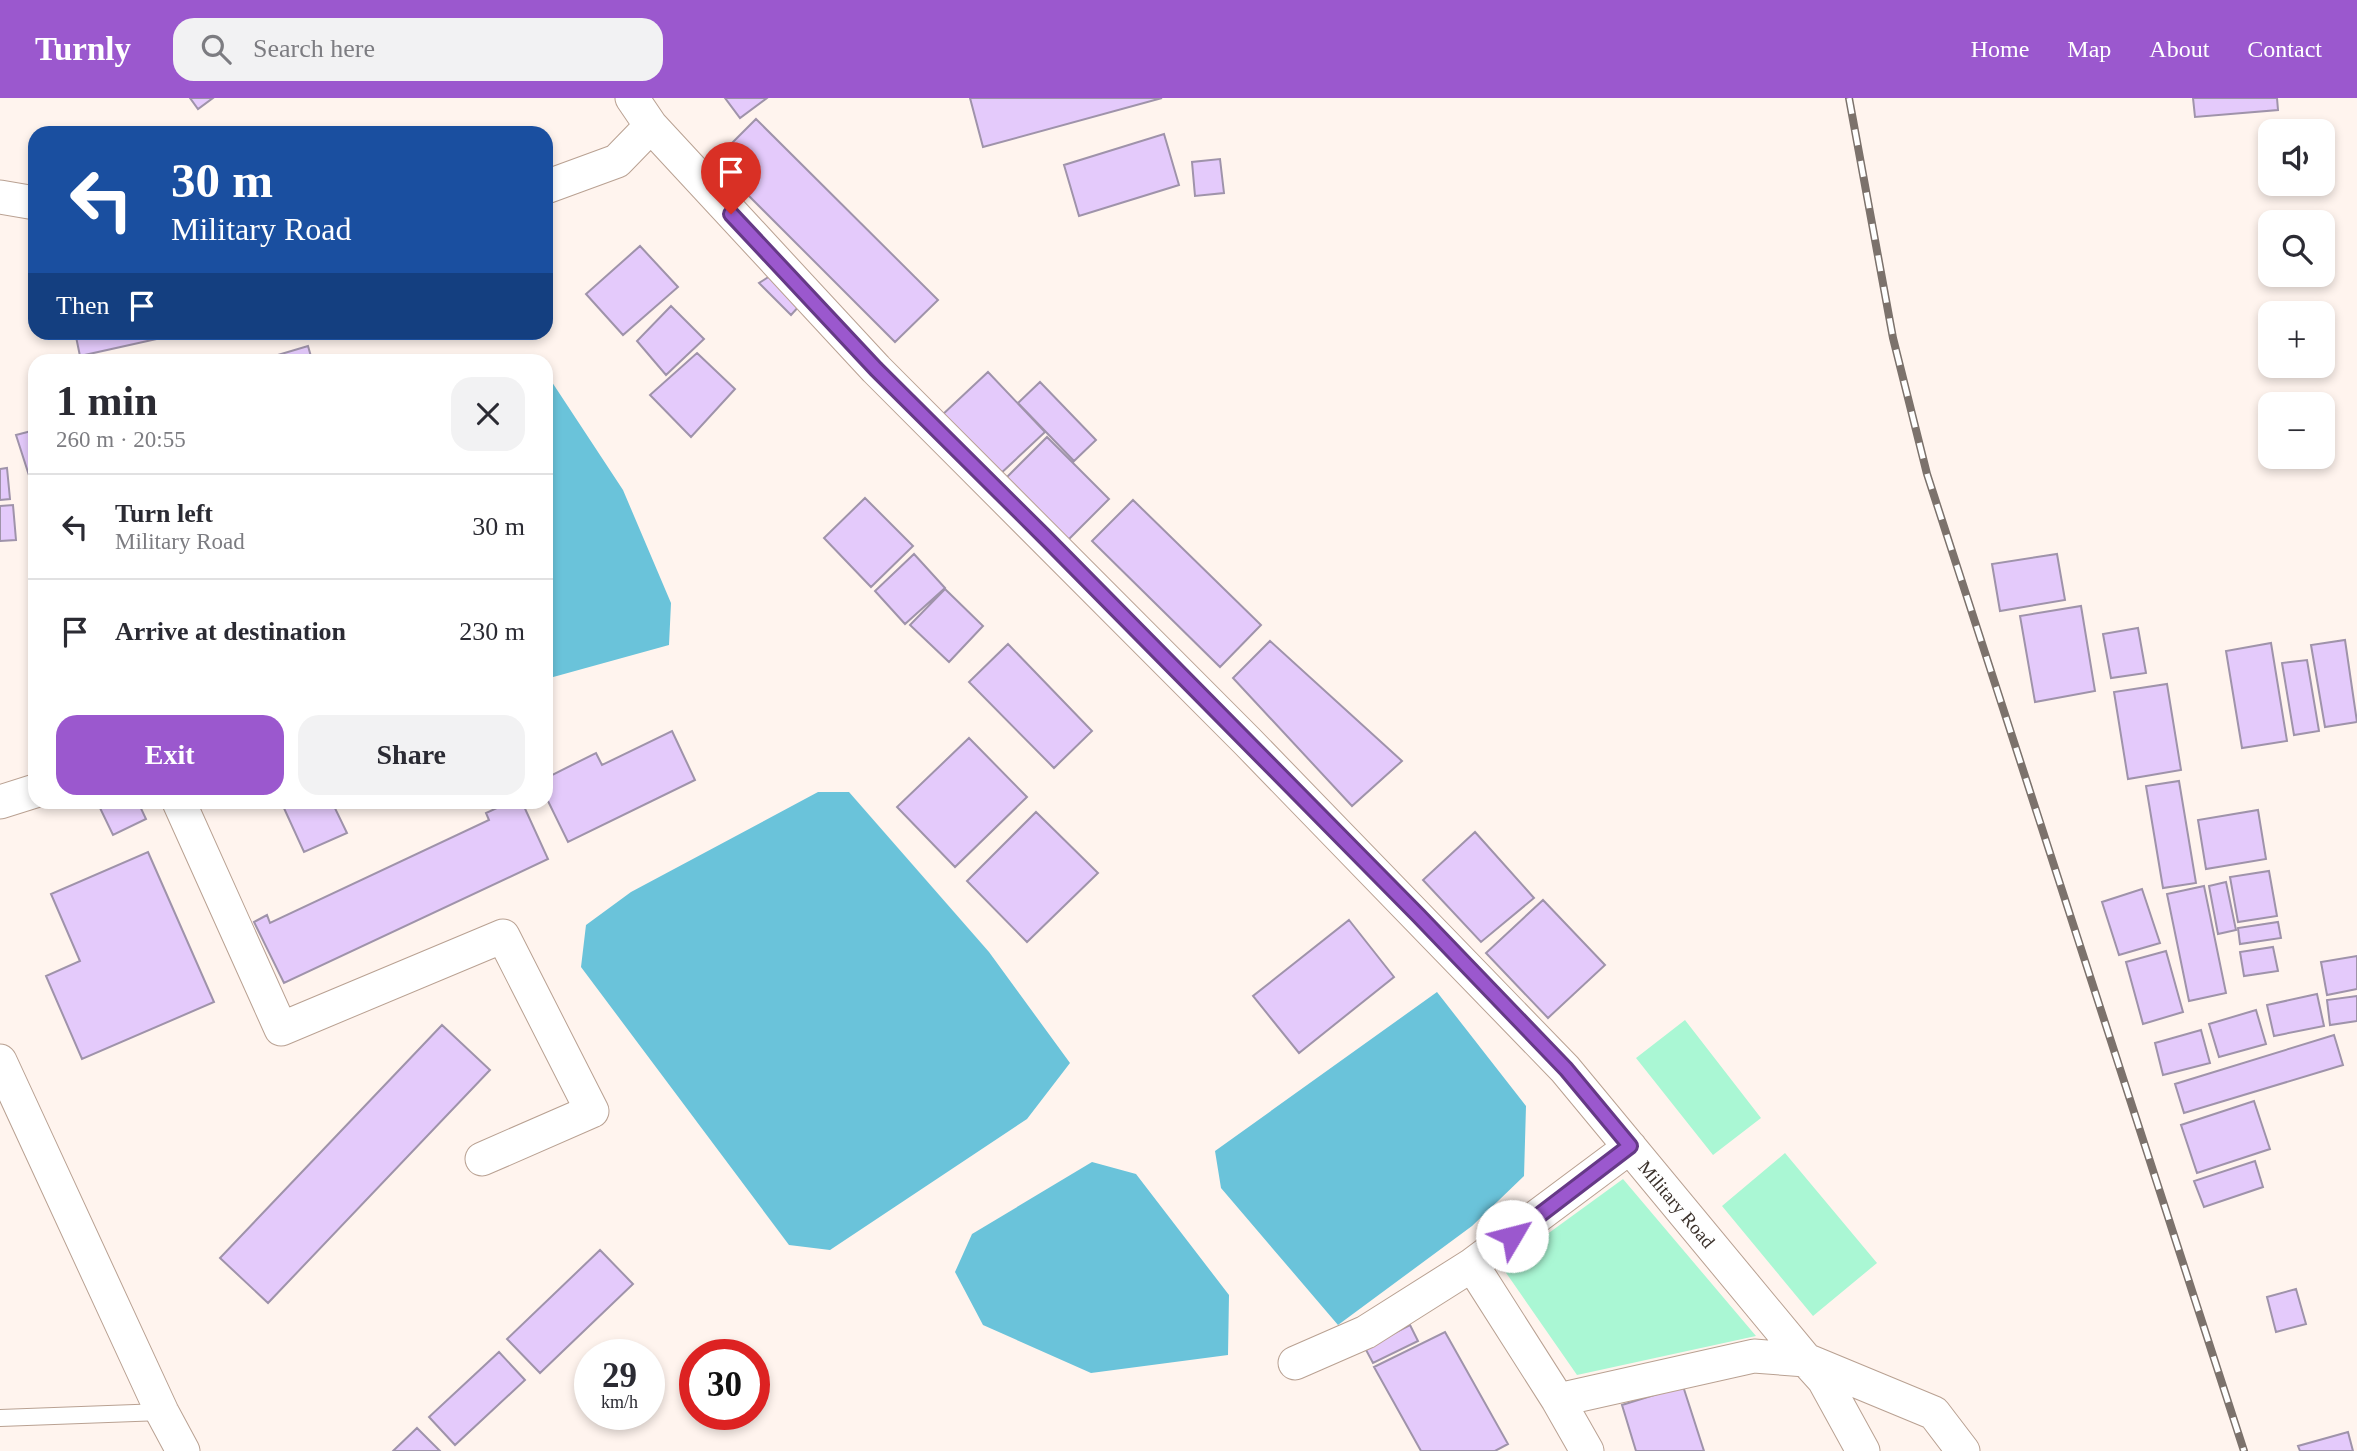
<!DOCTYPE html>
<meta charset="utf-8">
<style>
:root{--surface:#fff;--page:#f2f2f3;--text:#2b2b33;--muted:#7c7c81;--line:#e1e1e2;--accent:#9b58ce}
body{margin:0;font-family:Georgia,serif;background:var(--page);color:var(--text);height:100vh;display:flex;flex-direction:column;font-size:26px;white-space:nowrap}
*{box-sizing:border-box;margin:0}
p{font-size:23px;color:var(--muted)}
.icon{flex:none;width:38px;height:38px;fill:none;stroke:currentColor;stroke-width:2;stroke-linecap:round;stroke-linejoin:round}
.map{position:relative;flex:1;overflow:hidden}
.sheet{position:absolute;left:28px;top:256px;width:525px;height:455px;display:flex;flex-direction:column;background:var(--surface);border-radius:21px;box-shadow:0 4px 10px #0003}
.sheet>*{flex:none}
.top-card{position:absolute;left:28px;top:28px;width:525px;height:214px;border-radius:21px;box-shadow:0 4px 10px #0003;background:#1a4fa0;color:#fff;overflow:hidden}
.controls{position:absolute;left:2258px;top:21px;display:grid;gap:14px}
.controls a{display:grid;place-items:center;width:77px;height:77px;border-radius:14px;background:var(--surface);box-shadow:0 4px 10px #0003;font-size:35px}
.speed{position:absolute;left:574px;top:1241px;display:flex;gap:14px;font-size:35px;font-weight:700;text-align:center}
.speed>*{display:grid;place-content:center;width:91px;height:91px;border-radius:50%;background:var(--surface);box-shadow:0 4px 10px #0003;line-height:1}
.speed small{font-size:18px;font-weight:400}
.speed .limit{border:10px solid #d22;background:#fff;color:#111}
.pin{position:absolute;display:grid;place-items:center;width:60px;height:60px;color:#fff;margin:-72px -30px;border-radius:50% 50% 50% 0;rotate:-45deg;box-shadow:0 0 7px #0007}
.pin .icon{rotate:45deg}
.me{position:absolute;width:77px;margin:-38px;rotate:53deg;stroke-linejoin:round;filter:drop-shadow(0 0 5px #0008)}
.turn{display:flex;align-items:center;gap:24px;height:147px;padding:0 28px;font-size:32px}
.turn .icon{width:91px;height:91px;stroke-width:2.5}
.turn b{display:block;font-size:49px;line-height:60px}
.then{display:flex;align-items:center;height:66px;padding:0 28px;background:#0003;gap:14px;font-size:26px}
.round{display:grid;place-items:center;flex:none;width:74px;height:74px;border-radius:21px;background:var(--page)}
.head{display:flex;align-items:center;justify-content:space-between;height:119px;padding:0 28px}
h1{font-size:42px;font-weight:700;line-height:52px}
.primary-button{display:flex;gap:14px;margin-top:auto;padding:14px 28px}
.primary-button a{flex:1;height:80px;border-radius:21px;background:var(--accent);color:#fff;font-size:28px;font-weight:700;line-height:80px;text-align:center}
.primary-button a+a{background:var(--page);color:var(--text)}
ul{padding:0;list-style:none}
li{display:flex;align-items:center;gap:21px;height:105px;padding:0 28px;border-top:2px solid var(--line)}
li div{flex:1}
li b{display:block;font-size:26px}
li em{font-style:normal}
header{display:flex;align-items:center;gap:42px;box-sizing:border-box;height:98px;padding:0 35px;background:var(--accent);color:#fff}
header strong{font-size:33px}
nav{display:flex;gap:38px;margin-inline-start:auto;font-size:24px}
.search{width:490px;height:63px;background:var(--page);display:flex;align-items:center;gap:18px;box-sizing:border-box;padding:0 24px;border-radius:21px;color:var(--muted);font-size:26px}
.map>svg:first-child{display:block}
.green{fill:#aaf7d4}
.water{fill:#6ac3da}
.building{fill:#e4cafb;stroke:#9f93aa;stroke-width:2}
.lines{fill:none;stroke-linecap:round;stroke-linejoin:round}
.lane-casing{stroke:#b9a192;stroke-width:18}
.street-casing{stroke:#b9a192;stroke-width:35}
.lane{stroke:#fff;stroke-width:16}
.street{stroke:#fff;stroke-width:33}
.rail-casing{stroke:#7c726c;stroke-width:8}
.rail{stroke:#fff;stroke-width:5;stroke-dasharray:16;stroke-linecap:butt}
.route-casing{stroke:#653986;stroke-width:18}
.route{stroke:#9b58ce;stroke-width:12}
.labels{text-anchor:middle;stroke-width:5;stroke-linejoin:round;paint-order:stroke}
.street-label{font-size:19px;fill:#3b312b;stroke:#fff}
</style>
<header>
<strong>Turnly</strong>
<div class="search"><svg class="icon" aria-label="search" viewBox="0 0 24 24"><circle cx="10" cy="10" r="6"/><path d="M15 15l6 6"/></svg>Search here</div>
<nav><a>Home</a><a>Map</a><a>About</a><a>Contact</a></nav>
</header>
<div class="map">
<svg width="2357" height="1353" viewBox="0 0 2357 1353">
<rect width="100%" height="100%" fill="#fff4ee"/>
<!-- green -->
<path class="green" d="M1685 922 1761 1020 1713 1057 1636 960Z
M1785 1055 1877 1165 1813 1218 1722 1108Z
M1623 1081 1756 1238 1577 1277 1502 1169Z"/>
<!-- water -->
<path class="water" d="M546 275 623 392 671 505 669 547 546 581Z
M818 694H849L989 854 1070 965 1027 1021 830 1152 789 1147 581 869 586 827 631 794Z
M1437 894 1526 1008 1524 1078 1472 1128 1338 1227 1221 1090 1215 1053Z
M1092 1064 1136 1076 1229 1197 1228 1257 1091 1275 983 1227 955 1174 972 1136Z"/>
<!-- building -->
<path class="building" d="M190 0H213L198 11Z
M725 0H767L740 20Z
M970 0H1162L983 49Z
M2193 0H2277L2278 12 2195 19Z
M756 21 938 202 895 244 714 63Z
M1164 36 1179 87 1079 118 1064 67Z
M1220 61 1224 95 1195 98 1192 64Z
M640 148 678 189 623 237 586 196Z
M770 178 801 206 791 217 759 185Z
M671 208 704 241 666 277 637 243Z
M75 234H188L80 258Z
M308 248 312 262H261Z
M697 255 735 291 691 339 650 297Z
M988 274 1045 334 998 378 941 318Z
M1040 284 1096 342 1074 363 1018 305Z
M35 332V393H34L16 337Z
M1047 339 1109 401 1065 445 1003 383Z
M7 370 10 401 0 402V371Z
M865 400 913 448 871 489 824 440Z
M1133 402 1261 527 1220 569 1092 443Z
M13 407 16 442 0 443V408Z
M914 456 945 490 905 526 875 493Z
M2057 456 2065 502 2000 513 1992 466Z
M945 491 983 528 949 564 910 527Z
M2081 508 2095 593 2035 604 2020 518Z
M2138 530 2146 575 2111 580 2103 536Z
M2345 542 2357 624 2325 629 2311 547Z
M1270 543 1402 663 1352 708 1233 580Z
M2271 545 2287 643 2242 650 2226 553Z
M1008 546 1092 633 1054 670 969 584Z
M2307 562 2319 633 2294 637 2282 565Z
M2167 586 2181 672 2128 681 2114 594Z
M672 633 695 682 568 744 546 699V680L596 655 602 667Z
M969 640 1027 699 955 769 897 709Z
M2179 683 2196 785 2163 790 2146 688Z
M113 704H138L146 721 113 737 100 710Z
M293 704H332L347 735 304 754 283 708Z
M510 704H522L548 761 284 885 254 824 267 817 270 825 489 722 486 715Z
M2258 712 2266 761 2206 771 2198 722Z
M1036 714 1098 775 1027 844 967 783Z
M1475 734 1534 800 1481 844 1423 782Z
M148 754 214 904 82 961 46 878 80 863 51 796Z
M2269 773 2277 818 2238 824 2230 779Z
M2226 784 2236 832 2218 836 2209 788Z
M2204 788 2226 895 2189 903 2167 796Z
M2142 791 2160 845 2119 857 2102 804Z
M1543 802 1605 867 1548 920 1486 855Z
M1349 822 1394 879 1299 955 1253 898Z
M2278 824 2281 840 2240 846 2238 830Z
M2273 849 2278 873 2244 878 2240 854Z
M2166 853 2183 914 2143 926 2126 864Z
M2357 858V891L2327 897 2321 864Z
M2317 896 2324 928 2274 938 2267 907Z
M2357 898V923L2330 927 2327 902Z
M2256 912 2266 946 2219 959 2209 926Z
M442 927 490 972 268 1205 220 1160Z
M2201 932 2210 965 2163 977 2155 945Z
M2334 937 2343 967 2184 1015 2175 986Z
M2254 1003 2270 1051 2197 1075 2181 1027Z
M2255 1063 2263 1089 2204 1109 2194 1083Z
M600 1152 633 1186 540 1275 507 1241Z
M2296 1191 2306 1226 2276 1234 2267 1199Z
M1410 1227 1418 1243 1373 1265 1365 1250Z
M1445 1234 1508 1346 1495 1353H1421L1374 1269Z
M499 1254 525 1282 455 1347 429 1319Z
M1683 1288 1704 1353H1636L1622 1307Z
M417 1330 440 1353H393Z
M2348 1334 2353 1353H2300L2298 1348Z"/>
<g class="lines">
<defs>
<path id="lane" d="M0 1320 162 1314"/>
<path id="street" d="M632 0 651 28
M546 89 617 63 651 28 876 271 1247 643 1565 971 1806 1262 1934 1315 1963 1353
M0 99 35 105
M0 704 35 693
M179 704 281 931 503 838 592 1013 482 1061
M0 963 162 1314 183 1353
M1295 1265 1366 1234 1472 1167
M1558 1302 1472 1167 1630 1049
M1587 1353 1558 1302 1754 1258 1806 1262 1824 1282 1863 1353"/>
</defs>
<!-- lane casing -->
<use href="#lane" class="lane-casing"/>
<!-- street casing -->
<use href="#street" class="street-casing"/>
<!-- lane -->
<use href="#lane" class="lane"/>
<!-- street -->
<use href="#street" class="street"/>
<defs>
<path id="rail" d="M1849 0 1893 240 1927 376 2244 1353"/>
</defs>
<!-- rail casing -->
<use href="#rail" class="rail-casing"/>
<!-- rail -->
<use href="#rail" class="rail"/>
</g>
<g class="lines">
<defs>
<path id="route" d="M731 116 876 271 1044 438 1418 817 1566 971 1630 1048 1512 1138"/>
</defs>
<!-- route casing -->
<use href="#route" class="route-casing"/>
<!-- route -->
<use href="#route" class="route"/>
</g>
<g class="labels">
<!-- street labels -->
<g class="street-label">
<text transform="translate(1677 1106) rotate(50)" y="7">Military Road</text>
</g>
</g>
</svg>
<div class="controls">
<a><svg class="icon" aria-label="sound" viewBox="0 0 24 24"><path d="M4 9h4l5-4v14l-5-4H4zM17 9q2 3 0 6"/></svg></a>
<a><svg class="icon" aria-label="search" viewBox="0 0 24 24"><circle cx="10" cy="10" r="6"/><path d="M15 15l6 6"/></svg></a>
<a>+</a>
<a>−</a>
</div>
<div class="speed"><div>29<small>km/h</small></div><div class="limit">30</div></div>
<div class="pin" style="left:731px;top:116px;background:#d93025"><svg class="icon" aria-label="arrive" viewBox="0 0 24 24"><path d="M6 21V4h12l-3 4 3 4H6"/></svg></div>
<svg class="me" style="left:1512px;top:1138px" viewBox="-20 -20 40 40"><circle r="19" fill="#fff"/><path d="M0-13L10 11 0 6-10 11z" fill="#9b58ce"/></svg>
<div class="top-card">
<div class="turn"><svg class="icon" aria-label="left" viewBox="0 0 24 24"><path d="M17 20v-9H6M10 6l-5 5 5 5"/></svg><div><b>30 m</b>Military Road</div></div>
<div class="then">Then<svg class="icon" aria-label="arrive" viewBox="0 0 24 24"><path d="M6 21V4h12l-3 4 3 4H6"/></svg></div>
</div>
<section class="sheet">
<div class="head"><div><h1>1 min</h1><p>260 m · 20:55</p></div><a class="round"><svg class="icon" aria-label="close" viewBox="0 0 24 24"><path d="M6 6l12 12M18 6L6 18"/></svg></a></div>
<ul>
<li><svg class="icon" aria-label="left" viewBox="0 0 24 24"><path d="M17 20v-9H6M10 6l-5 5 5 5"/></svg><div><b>Turn left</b><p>Military Road</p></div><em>30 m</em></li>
<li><svg class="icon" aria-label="arrive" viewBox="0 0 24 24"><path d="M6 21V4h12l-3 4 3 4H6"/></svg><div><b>Arrive at destination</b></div><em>230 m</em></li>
</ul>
<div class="primary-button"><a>Exit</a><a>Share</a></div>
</section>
</div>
